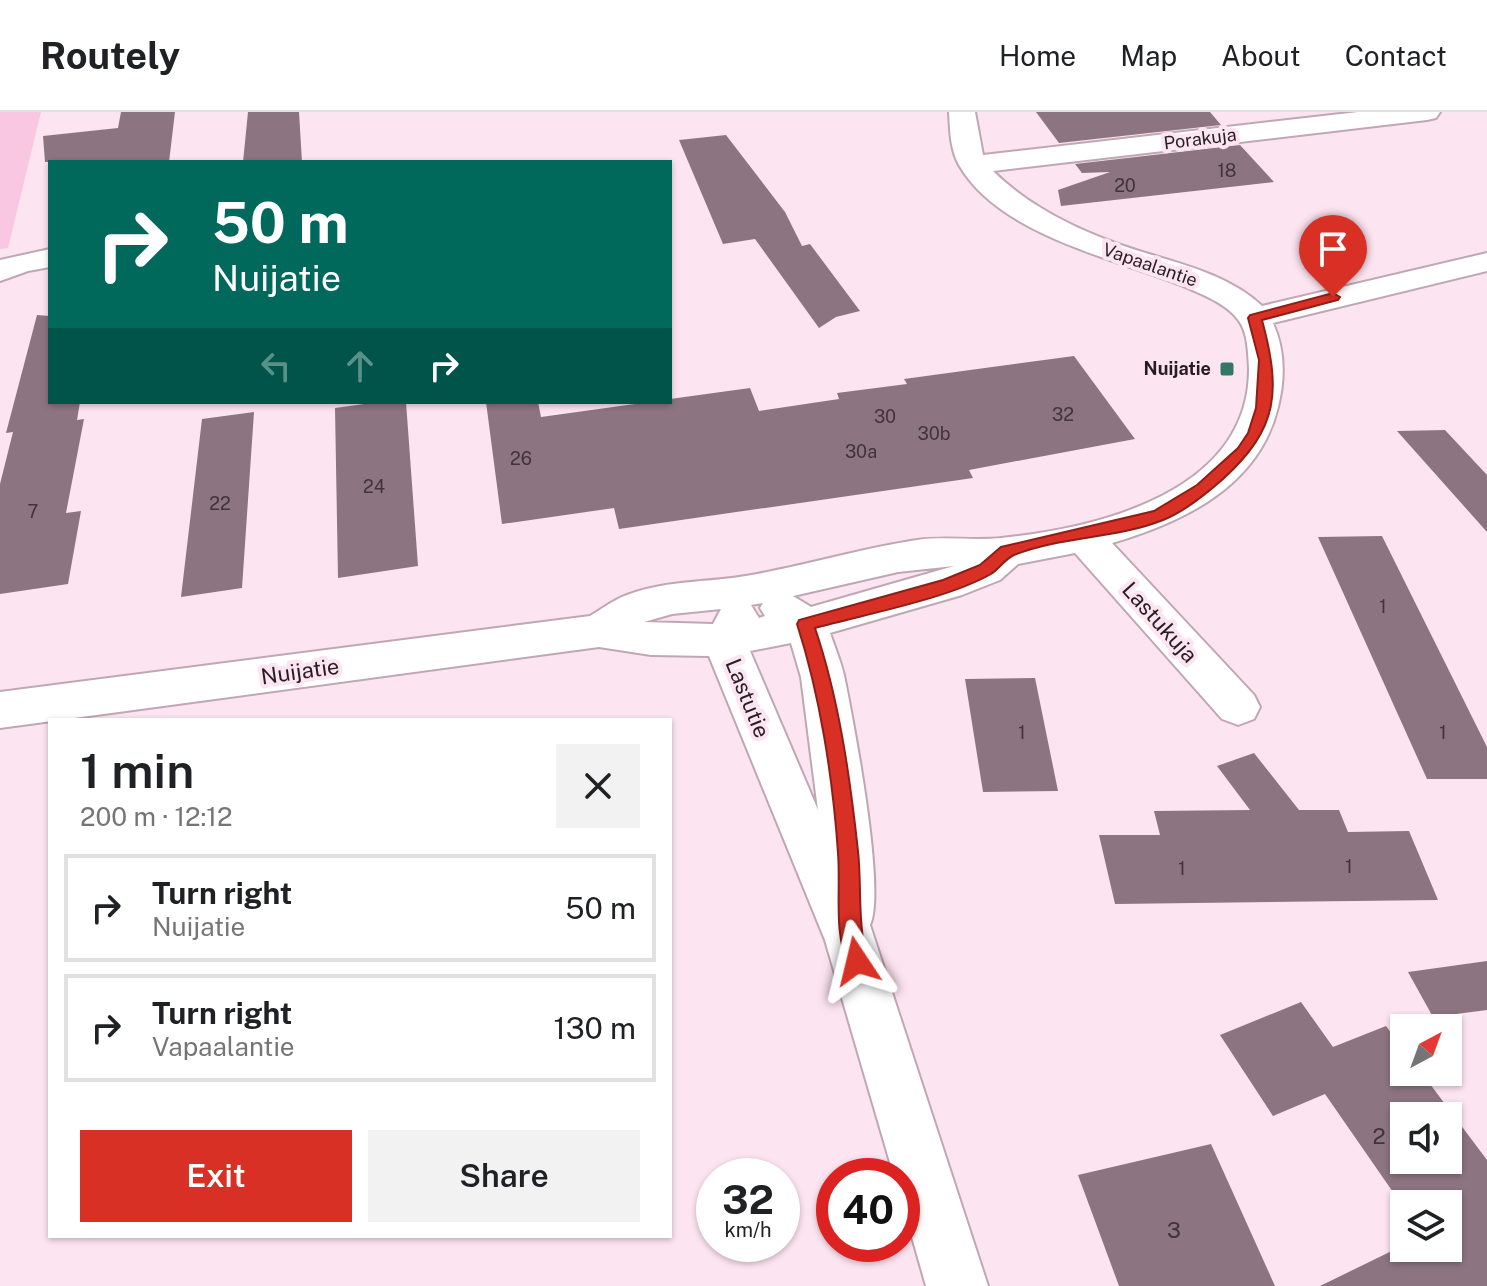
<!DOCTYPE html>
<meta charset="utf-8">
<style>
:root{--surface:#fff;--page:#f2f2f2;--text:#202124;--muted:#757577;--line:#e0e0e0;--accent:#d93025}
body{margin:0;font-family:"Public Sans",sans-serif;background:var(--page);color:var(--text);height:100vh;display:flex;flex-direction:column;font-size:30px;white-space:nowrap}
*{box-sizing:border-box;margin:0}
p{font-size:26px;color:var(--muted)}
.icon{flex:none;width:44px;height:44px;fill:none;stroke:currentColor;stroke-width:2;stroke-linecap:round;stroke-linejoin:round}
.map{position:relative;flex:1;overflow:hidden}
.panel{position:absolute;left:48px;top:606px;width:624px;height:520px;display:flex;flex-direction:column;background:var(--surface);border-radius:0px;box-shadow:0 2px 6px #0004}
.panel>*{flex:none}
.guide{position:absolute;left:48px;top:48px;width:624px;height:244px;border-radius:0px;box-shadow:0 2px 6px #0004;background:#00695c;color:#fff;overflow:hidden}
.needle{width:52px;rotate:41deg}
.buttons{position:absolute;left:1390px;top:902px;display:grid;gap:16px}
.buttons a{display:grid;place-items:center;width:72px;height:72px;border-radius:0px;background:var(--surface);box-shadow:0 2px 6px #0004;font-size:40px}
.speed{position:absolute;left:696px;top:1046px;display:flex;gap:16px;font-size:40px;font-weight:700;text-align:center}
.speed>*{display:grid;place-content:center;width:104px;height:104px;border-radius:50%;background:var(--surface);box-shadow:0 2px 6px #0004;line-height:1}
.speed small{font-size:20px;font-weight:400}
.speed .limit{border:12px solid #d22;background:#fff;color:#111}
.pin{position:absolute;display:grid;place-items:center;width:68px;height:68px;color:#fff;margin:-82px -34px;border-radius:50% 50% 50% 0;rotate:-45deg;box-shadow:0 0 8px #0007}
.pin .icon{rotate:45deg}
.me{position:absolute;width:88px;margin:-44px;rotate:350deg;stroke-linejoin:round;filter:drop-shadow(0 0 6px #0008)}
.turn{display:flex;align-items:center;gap:28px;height:168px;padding:0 32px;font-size:36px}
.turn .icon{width:104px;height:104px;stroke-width:2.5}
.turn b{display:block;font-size:56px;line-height:68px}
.lanes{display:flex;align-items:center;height:76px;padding:0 32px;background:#0003;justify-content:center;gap:40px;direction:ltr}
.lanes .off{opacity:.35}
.round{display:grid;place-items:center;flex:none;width:84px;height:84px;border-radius:0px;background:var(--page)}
.head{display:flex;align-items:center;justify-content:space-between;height:136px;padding:0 32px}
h1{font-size:48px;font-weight:600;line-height:60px}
.cta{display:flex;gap:16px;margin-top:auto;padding:16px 32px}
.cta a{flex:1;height:92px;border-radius:0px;background:var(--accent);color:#fff;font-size:32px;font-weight:600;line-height:92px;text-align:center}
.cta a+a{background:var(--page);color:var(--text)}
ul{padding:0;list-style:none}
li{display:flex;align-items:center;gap:24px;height:108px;margin:0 16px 12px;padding:0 16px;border:4px solid var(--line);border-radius:0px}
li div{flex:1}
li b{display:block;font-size:30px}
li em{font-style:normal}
header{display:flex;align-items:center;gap:48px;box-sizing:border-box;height:112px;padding:0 40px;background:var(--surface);border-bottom:2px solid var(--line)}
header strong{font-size:38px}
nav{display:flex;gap:44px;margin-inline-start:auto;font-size:28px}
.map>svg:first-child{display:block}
.green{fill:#fac7e2}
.building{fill:#8c7581;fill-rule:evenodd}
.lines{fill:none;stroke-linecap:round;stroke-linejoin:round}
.minor-casing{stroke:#bfa7b3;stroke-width:4}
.minor{fill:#fff;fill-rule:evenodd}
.route{fill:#d93025;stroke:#8d1f18;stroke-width:2}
.poi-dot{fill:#33776a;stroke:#fde4f1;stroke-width:3}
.labels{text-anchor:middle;stroke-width:8;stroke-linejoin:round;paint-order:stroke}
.far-street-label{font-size:18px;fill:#261d22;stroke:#fde4f1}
.number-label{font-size:18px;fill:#40333a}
.far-poi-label{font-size:18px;font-weight:bold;fill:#261d22;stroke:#fde4f1;text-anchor:end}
.street-label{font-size:22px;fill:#261d22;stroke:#fde4f1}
.near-number-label{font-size:22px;fill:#40333a}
</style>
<header>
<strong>Routely</strong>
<nav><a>Home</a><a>Map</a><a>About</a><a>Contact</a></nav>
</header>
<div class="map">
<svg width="1487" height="1174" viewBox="0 0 1487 1174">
<rect width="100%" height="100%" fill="#fde4f1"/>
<!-- green -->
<path class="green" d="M0 0H41L8 136 0 137Z"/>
<!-- building -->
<path class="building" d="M121 0H175L169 50H45L43 24 118 16Z
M248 0H299L302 50H243Z
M1036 0H1210L1221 13 1059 31Z
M726 23 785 100 802 134 810 132 860 199 836 205 819 216 755 127 723 132 679 28Z
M1240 33 1274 70 1061 94 1058 78 1110 60 1082 61 1075 52Z
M37 203 50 204V290H80L77 308 84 307 66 401 81 399 68 472 0 482V372L13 320 6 321Z
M1074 244 1135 327 969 358 973 366 619 417 614 396 502 412 486 290H538L541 305 649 290H670V287L750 276 759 299 839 287 837 281 907 272 904 267Z
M379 290H406L418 454 338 466 335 296Z
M254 300 242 476 181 485 202 307Z
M1445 318 1487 363V420L1397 319Z
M1382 424 1487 635V667H1427L1318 425Z
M1035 566 1058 679 983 680 965 567Z
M1254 641 1299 698H1339L1348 720 1409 719 1438 788 1115 792 1099 723H1160L1154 699 1250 698 1217 654Z
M1487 849V898L1433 905 1408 860Z
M1301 890 1333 935 1386 914 1404 938V960H1421L1487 1048V1174H1320L1404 1133V1136H1448V1092H1404V1096L1325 982 1273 1004 1220 923ZM1404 1004H1448V1048H1404Z
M1211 1032 1275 1174H1119L1078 1063Z"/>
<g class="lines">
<defs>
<path id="minor" d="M949 0H975L983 43 1358 0H1440L1436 6 1427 8 993 59C1031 97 1088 123 1139 139 1181 152 1229 163 1262 194L1487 141V159L1273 211C1285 238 1285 267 1278 295 1259 374 1184 410 1112 431L1254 583 1260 595 1254 607 1238 613 1222 607 1075 441 1018 452 1000 468 962 483 830 521C835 536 842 552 845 568 854 613 886 779 870 813L988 1174H926L902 1090V1064H894L825 828 709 544 651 543 599 535 0 616V580L590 504C602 497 613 488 627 483 669 467 714 471 757 462 811 452 863 436 917 428 945 424 973 429 1001 426 1099 416 1250 380 1249 256 1248 241 1248 221 1239 209 1228 192 1201 182 1183 174 1114 146 999 123 959 53 950 37 950 17 949 0ZM954 454 811 495 793 484 898 460ZM763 491 760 496 765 504 759 506 751 493ZM721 497 713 512 644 510 672 502ZM791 531 801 565 818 698 750 539Z
M50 137V155L28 159 0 169V148Z"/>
</defs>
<!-- minor casing -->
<use href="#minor" class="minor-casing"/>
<!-- minor -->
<use href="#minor" class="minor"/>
</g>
<!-- route -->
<path class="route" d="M1333 181 1340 185 1338 188 1262 208C1281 279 1279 316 1223 367 1206 382 1184 400 1163 408 1116 427 1061 424 1014 443 1005 447 999 457 991 462 947 487 866 502 815 516 839 587 850 665 858 739 862 776 857 813 868 849L865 856 857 859 849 856C833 820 841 779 838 741 833 667 820 583 797 512L799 508 943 468 980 453 1001 435 1154 399 1197 373 1238 336 1248 321 1256 296 1259 248 1248 206 1250 203Z"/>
<!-- markers -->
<rect class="poi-dot" x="1219" y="249" width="16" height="16" rx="4"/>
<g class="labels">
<!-- far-street labels -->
<g class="far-street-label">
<text transform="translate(1200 27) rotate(-7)" y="6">Porakuja</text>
<text transform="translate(1150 153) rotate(19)" y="6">Vapaalantie</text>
</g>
<!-- number labels -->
<g class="number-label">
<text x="1227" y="65">18</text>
<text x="1125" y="80">20</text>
<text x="1063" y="309">32</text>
<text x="885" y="311">30</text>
<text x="934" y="328">30b</text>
<text x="861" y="346">30a</text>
<text x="521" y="353">26</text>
<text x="374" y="381">24</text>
<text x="220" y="398">22</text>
<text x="33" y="406">7</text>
<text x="1383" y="501">1</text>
<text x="1022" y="627">1</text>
<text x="1443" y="627">1</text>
<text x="1349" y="761">1</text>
<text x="1182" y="763">1</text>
</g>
<!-- far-poi labels -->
<g class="far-poi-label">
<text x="1211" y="263">Nuijatie</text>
</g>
<!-- street labels -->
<g class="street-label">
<text transform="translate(1160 510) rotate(48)" y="8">Lastukuja</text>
<text transform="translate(300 559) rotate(-8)" y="8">Nuijatie</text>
<text transform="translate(748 586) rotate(68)" y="8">Lastutie</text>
</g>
<!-- near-number labels -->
<g class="near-number-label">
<text x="1379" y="1032">2</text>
<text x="1174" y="1126">3</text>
</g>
</g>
</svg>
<div class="buttons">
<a><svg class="needle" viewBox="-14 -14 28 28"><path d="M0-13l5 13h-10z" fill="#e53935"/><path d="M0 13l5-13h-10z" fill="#757577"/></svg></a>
<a><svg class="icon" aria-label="sound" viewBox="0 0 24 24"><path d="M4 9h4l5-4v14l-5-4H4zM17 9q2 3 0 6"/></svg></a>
<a><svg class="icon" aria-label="layers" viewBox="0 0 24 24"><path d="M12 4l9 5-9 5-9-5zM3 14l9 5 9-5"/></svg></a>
</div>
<div class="speed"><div>32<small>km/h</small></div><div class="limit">40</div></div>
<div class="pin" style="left:1333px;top:185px;background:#d93025"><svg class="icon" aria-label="arrive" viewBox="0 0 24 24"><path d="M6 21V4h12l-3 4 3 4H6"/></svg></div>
<svg class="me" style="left:857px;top:849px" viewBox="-20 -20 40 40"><path d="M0-17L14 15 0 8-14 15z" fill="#d93025" stroke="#fff" stroke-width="4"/></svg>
<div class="guide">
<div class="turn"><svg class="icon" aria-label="right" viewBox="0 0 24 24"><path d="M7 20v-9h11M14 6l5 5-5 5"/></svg><div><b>50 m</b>Nuijatie</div></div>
<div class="lanes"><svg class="icon off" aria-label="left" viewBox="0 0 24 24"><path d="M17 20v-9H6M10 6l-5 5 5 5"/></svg><svg class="icon off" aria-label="ahead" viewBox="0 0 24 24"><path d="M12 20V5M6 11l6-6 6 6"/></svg><svg class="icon" aria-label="right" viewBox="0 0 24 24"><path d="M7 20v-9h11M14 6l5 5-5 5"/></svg></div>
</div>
<section class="panel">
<div class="head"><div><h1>1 min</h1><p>200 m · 12:12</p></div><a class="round"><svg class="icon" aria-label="close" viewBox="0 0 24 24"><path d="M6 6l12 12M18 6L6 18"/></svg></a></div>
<ul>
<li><svg class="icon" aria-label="right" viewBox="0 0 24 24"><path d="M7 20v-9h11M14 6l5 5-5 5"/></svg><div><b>Turn right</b><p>Nuijatie</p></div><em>50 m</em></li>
<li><svg class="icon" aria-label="right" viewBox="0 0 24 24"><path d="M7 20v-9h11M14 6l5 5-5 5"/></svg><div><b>Turn right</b><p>Vapaalantie</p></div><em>130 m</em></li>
</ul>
<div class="cta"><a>Exit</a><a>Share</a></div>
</section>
</div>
